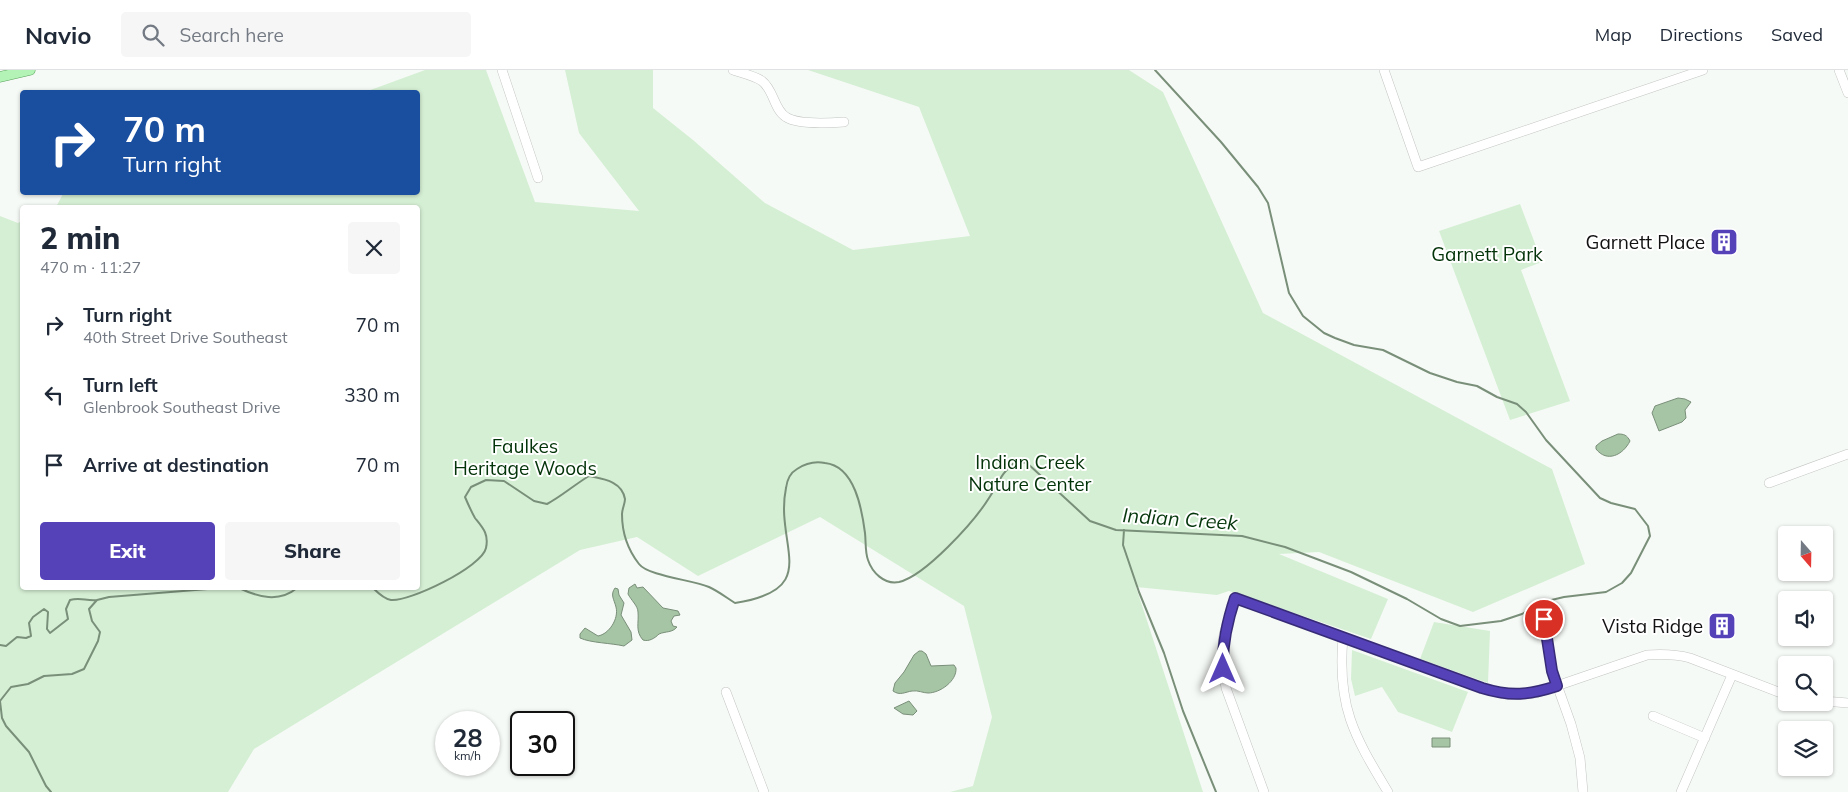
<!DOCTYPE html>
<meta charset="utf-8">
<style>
:root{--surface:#fff;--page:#f6f6f7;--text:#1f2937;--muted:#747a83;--line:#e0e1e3;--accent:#5542b9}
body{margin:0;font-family:Mulish,sans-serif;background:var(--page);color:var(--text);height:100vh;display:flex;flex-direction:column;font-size:19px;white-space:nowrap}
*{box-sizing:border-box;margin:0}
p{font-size:16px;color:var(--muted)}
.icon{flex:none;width:28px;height:28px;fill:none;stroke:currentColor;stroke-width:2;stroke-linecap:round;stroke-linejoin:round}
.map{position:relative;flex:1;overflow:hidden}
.drawer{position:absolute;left:20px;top:135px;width:400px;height:385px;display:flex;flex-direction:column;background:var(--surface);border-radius:5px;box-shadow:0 1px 4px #0004}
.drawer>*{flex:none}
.top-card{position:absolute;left:20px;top:20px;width:400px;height:105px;border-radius:5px;box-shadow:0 1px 4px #0004;background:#1a4fa0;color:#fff;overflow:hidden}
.needle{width:32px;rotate:160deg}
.tools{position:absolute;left:1778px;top:456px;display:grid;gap:10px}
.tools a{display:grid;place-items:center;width:55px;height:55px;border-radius:5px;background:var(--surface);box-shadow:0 1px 4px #0004;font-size:25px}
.speed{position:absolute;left:435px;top:641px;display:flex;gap:10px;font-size:25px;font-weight:700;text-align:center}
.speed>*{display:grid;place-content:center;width:65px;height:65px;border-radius:50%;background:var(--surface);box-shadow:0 1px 4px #0004;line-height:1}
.speed small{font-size:12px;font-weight:400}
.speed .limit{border:2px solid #111;border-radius:8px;background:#fff;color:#111}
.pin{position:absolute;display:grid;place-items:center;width:42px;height:42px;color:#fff;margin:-21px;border:2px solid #fff;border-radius:50%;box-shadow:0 1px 5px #0007}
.me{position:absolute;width:55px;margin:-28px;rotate:0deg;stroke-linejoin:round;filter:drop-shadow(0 0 4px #0008)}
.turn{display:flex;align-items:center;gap:18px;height:105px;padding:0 20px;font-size:22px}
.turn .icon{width:65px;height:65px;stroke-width:2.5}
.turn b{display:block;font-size:35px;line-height:42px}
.round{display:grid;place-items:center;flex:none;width:52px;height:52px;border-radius:5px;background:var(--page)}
.headline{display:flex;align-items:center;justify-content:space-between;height:85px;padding:0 20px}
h1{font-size:30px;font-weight:800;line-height:38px}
.primary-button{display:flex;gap:10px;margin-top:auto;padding:10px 20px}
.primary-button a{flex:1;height:58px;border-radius:5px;background:var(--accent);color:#fff;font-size:20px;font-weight:800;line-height:58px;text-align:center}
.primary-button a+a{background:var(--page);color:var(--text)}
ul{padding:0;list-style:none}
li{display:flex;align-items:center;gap:15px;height:70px;padding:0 20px}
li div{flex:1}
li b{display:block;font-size:19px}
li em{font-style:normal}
header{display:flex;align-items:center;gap:30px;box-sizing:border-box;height:70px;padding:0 25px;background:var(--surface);border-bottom:1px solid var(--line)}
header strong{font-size:24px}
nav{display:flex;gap:28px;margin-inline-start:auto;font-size:18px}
.search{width:350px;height:45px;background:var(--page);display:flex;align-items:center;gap:12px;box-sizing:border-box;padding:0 18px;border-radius:5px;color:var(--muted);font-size:19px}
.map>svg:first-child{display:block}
.green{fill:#d5efd4}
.water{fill:#a6c5a5;stroke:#798f79}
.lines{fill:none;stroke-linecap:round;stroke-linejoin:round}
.stream{stroke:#798f79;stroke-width:2}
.minor-casing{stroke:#c2c5c2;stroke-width:10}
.major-casing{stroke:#5aa05d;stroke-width:11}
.minor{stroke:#fff;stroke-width:9}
.major{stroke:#b3f4b6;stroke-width:10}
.route-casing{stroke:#372b78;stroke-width:12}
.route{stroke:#5542b9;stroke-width:9}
.labels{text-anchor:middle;stroke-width:4;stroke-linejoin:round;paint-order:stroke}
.poi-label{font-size:19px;fill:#111211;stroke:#fff;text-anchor:end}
.park-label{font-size:19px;fill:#033308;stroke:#fff}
.water-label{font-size:20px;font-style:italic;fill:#06370c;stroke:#fff}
</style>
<header>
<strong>Navio</strong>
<div class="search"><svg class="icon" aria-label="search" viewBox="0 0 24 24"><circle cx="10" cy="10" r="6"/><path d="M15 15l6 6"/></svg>Search here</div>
<nav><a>Map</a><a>Directions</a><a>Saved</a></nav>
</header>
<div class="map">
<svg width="1848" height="722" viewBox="0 0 1848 722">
<rect width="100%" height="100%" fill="#f6faf6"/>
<!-- green -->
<path class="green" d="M425 0H486L535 132 639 141 579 63 565 0H653V38L693 70 765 133 853 180 970 166 919 37 808 0H1129L1163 22 1263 243 1552 399 1585 494 1473 542 1319 482 1279 484 1388 529 1371 569 1229 521 1217 525 1136 517 1203 722H950L973 716 992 647 964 536 820 447 698 506 637 467 580 480 254 679 228 722H0V146L18 153 22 151V518H418V138L56 137 64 122H418V22H365Z
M1520 134 1542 192 1521 200 1570 331 1510 350 1439 161Z
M1434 552 1490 561 1488 613 1420 589Z
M1352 580 1468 622 1452 662 1398 642 1382 617 1355 626 1351 609Z"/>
<!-- water -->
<path class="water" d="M1678 328 1685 329 1691 332 1685 340 1686 348 1682 352 1659 361 1652 343 1655 336Z
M1618 364C1624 364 1627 365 1630 371 1623 385 1607 393 1596 379V376L1602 371Z
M635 514 637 518 643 517 663 538 678 541 680 545 674 546 671 551 673 556 677 557C672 563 666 561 659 564 655 568 649 572 643 570 635 561 639 553 638 542 638 536 631 530 628 524L629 518Z
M615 518 618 519 619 525 624 533 621 545 631 562 632 570 624 576C611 573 591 573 580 568V564L585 558 598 566C609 564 619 549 616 537 614 529 610 525 615 518Z
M919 581H922L926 584 931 596 954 595 956 598C957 611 940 623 928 623 923 623 918 620 912 621 905 622 900 626 893 621L895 613 904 602 914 585Z
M909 631 917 641 913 645 903 644 894 638Z
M1450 668V677H1432V668Z"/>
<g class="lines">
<!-- stream -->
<path class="stream" d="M1124 460 1123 475 1139 522 1164 583 1183 641 1216 722
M239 518C258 527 279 533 297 518
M373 518C377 522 384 529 391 530 409 532 482 497 486 478 489 464 483 458 475 448 471 441 468 434 465 427L471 417 486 410 504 411 534 431 547 434C562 426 574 415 589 406 603 409 622 411 625 429 625 434 622 439 622 444 622 462 628 480 639 494 648 506 693 510 709 517 718 521 727 528 735 533 824 519 774 476 786 418 787 410 790 403 797 399 806 393 815 391 825 393 855 396 862 440 865 463 866 472 865 482 868 490 872 502 884 515 899 512 925 506 974 452 989 428 999 413 1000 404 1015 392L1027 393 1090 451 1116 460 1242 466 1285 477 1351 502 1407 529 1441 549 1460 556 1501 551 1522 544 1543 532 1564 527 1606 522 1622 513 1631 503 1650 466 1648 456 1635 439 1611 433 1600 428 1546 370 1526 342 1517 334 1497 327 1477 316 1457 312 1430 303 1383 280 1354 275 1335 268 1324 263 1303 246 1289 223 1268 133 1258 117 1221 72 1155 0
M0 575 6 576 17 567 26 568 31 566 29 553 33 547 44 539 48 542 47 559 50 563 68 549 66 539 70 530C80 527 86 531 97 530
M51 722 46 716 29 682 6 656 2 648 0 631 11 617 28 614 44 606 72 604 84 599 98 571 100 562 92 551 89 539 97 530 109 527 220 518"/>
<defs>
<path id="minor" d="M502 0 538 108
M733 0C742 3 755 6 762 11 774 20 774 40 786 47 798 55 830 53 844 52
M1384 0 1418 97 1703 0
M1839 0 1848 23
M1769 413 1848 384
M1543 549 1552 601 1571 654 1580 688 1583 722
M1343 567C1337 636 1353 664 1388 722
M726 622 764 722
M1824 631 1848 633
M1653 646 1705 668
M1264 722 1226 618 1223 599 1222 581 1224 564 1235 528 1482 618 1503 624 1515 625 1536 623 1647 585C1662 584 1675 584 1690 588L1786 625
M1681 722 1732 605"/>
<path id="major" d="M0 7 30 0"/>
</defs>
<!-- minor casing -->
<use href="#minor" class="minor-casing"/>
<!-- major casing -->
<use href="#major" class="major-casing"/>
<!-- minor -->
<use href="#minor" class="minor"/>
<!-- major -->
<use href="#major" class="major"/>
</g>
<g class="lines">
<defs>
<path id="route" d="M1223 599C1222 574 1227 552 1235 528L1482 618C1511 627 1529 625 1557 616L1552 601 1544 549"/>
</defs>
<!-- route casing -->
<use href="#route" class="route-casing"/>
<!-- route -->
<use href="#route" class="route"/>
</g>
<!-- icons -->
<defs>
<symbol id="building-square" viewBox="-11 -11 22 22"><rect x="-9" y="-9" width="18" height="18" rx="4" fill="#5542b9" stroke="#fff"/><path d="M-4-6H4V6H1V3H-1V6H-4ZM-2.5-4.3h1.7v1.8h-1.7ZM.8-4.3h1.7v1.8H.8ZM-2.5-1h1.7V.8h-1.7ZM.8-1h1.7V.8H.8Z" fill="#fff"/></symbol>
</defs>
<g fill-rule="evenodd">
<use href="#building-square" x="1708" y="156" width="32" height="32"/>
<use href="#building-square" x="1706" y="540" width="32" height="32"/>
</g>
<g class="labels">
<!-- poi labels -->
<g class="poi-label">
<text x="1705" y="179">Garnett Place</text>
<text x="1703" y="563">Vista Ridge</text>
</g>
<!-- park labels -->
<g class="park-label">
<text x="1487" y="191">Garnett Park</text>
<text x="525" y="383">Faulkes<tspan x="525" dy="22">Heritage Woods</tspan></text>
<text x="1030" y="399">Indian Creek<tspan x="1030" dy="22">Nature Center</tspan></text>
</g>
<!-- water labels -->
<g class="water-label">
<text transform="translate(1180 449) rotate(4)" y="7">Indian Creek</text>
</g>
</g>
</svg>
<div class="tools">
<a><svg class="needle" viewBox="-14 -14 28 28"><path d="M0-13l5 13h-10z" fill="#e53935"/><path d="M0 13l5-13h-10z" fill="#747a83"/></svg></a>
<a><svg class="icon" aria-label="sound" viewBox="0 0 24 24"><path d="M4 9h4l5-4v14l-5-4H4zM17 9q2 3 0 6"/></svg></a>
<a><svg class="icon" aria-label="search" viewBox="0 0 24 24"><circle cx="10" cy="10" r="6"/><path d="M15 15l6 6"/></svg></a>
<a><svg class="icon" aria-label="layers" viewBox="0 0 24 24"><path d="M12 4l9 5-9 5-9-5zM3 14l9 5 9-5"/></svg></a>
</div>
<div class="speed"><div>28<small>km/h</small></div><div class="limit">30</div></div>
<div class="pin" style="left:1544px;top:549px;background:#d93025"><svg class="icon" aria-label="arrive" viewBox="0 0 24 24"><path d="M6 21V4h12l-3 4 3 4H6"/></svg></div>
<svg class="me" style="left:1223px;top:599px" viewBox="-20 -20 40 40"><path d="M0-17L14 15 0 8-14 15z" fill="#5542b9" stroke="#fff" stroke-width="4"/></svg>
<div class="top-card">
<div class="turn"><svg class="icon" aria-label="right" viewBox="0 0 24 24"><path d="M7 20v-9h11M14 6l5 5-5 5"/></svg><div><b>70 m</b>Turn right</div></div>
</div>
<section class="drawer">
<div class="headline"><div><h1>2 min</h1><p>470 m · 11:27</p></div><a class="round"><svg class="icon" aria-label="close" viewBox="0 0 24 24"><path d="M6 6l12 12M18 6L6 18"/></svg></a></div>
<ul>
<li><svg class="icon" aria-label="right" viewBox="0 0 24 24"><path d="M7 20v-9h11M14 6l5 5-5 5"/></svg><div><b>Turn right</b><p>40th Street Drive Southeast</p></div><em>70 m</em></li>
<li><svg class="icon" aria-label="left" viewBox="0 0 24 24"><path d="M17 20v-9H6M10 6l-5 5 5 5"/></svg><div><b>Turn left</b><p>Glenbrook Southeast Drive</p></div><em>330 m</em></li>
<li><svg class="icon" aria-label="arrive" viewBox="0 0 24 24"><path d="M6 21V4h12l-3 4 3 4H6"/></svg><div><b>Arrive at destination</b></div><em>70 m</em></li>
</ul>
<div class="primary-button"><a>Exit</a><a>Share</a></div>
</section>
</div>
